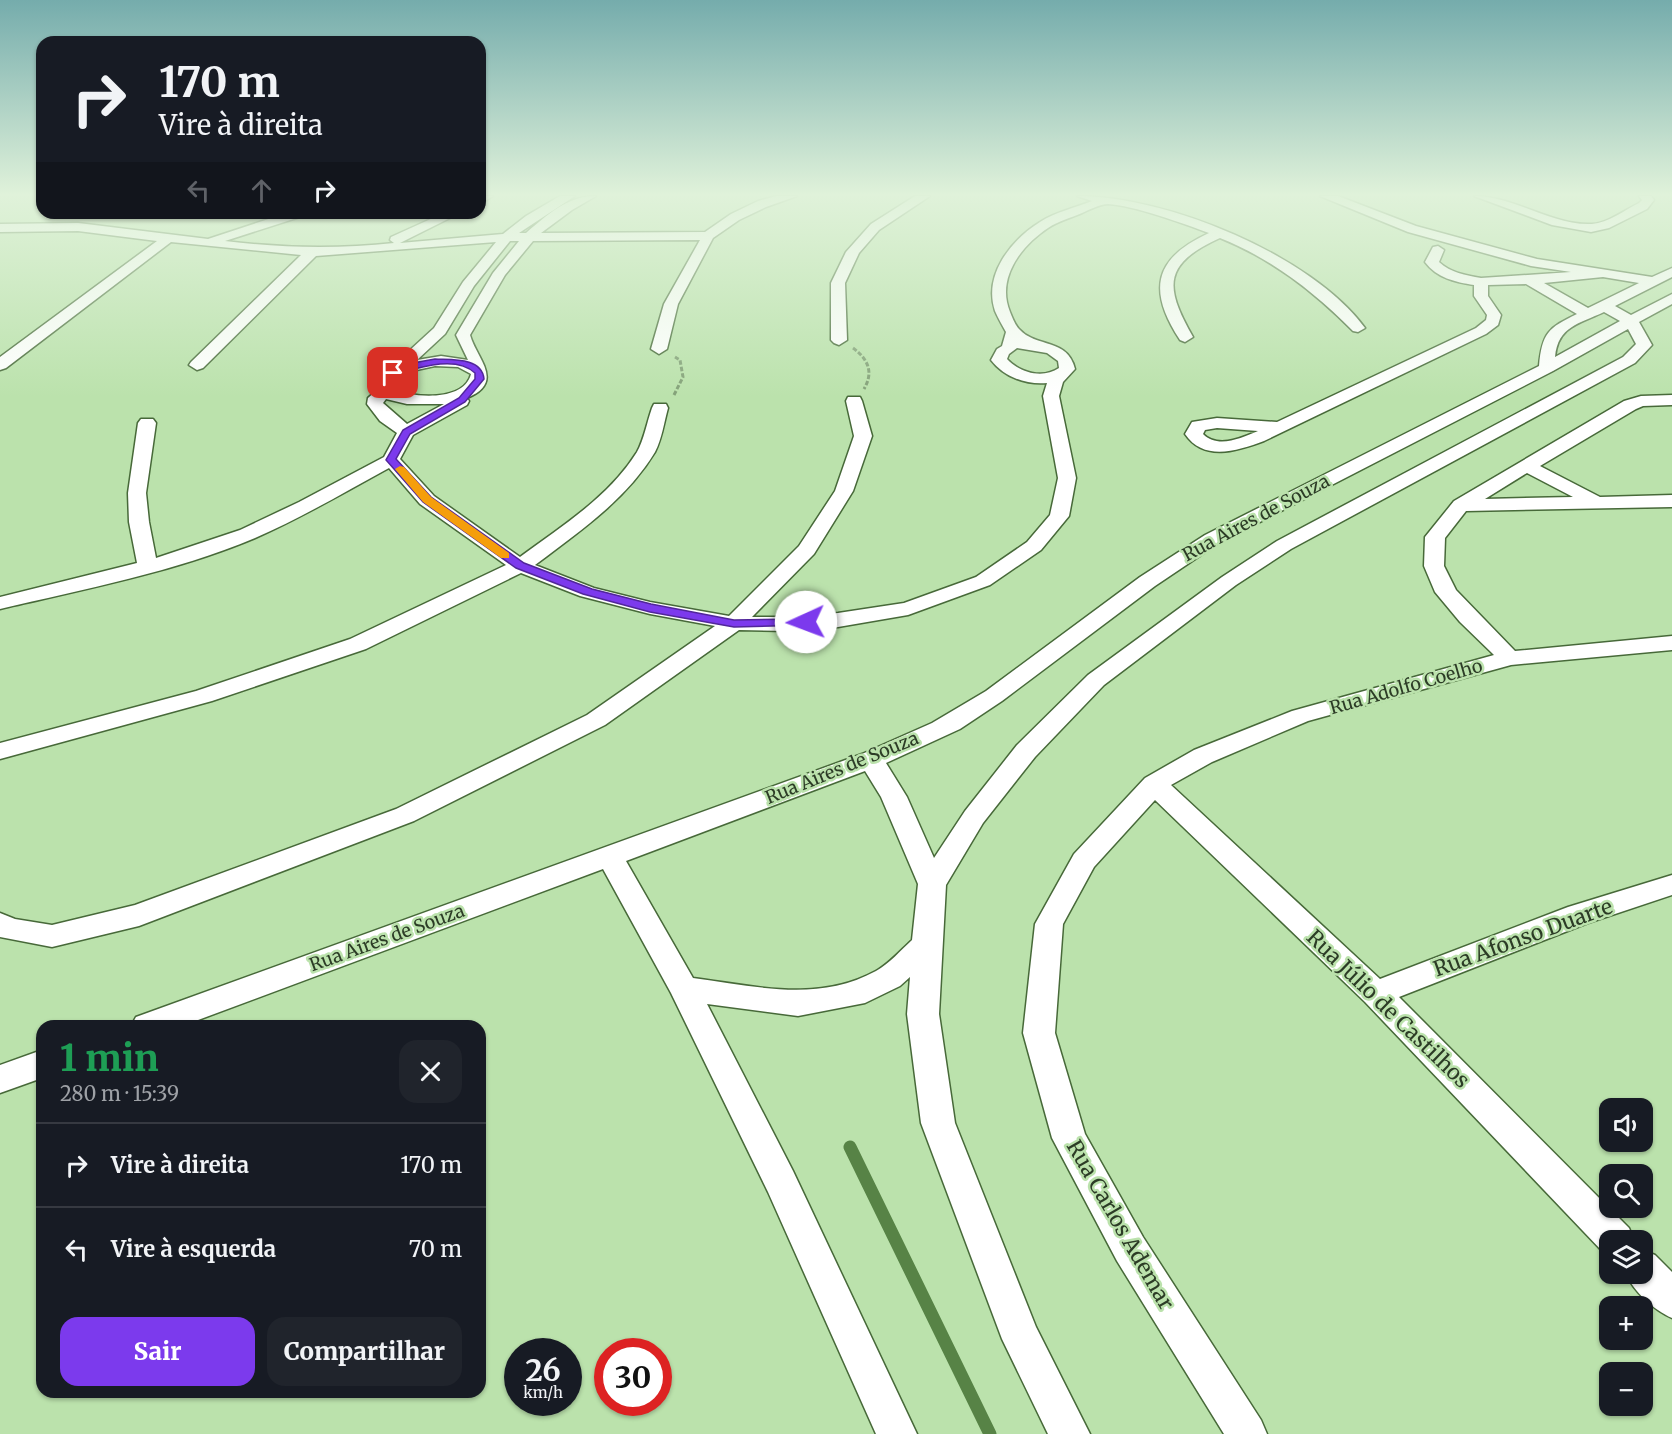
<!DOCTYPE html>
<html lang="pt">
<meta charset="utf-8">
<style>
:root{--surface:#171b24;--page:#20242c;--text:#f1f3f6;--muted:#9ea1a6;--line:#363941;--accent:#7c3aed}
body{margin:0;font-family:Merriweather,serif;background:var(--page);color:var(--text);height:100vh;display:flex;flex-direction:column;font-size:22px;white-space:nowrap}
*{box-sizing:border-box;margin:0}
p{font-size:20px;color:var(--muted)}
.icon{flex:none;width:33px;height:33px;fill:none;stroke:currentColor;stroke-width:2;stroke-linecap:round;stroke-linejoin:round}
.map{position:relative;flex:1;overflow:hidden}
.sheet{position:absolute;left:36px;top:1020px;width:450px;height:378px;display:flex;flex-direction:column;background:var(--surface);border-radius:18px;box-shadow:0 2px 4px #0004}
.sheet>*{flex:none}
.guide{position:absolute;left:36px;top:36px;width:450px;height:183px;border-radius:18px;box-shadow:0 2px 4px #0004;background:#171b24;color:var(--text);overflow:hidden}
.fabs{position:absolute;left:1599px;top:1098px;display:grid;gap:12px}
.fabs a{display:grid;place-items:center;width:54px;height:54px;border-radius:12px;background:var(--surface);box-shadow:0 2px 4px #0004;font-size:30px}
.speed{position:absolute;left:504px;top:1338px;display:flex;gap:12px;font-size:30px;font-weight:700;text-align:center}
.speed>*{display:grid;place-content:center;width:78px;height:78px;border-radius:50%;background:var(--surface);box-shadow:0 2px 4px #0004;line-height:1}
.speed small{font-size:15px;font-weight:400}
.speed .limit{border:9px solid #d22;background:#fff;color:#111}
.pin{position:absolute;display:grid;place-items:center;width:51px;height:51px;color:#fff;margin:-26px;border-radius:12px;box-shadow:0 3px 9px #0006}
.me{position:absolute;width:66px;margin:-33px;rotate:268deg;stroke-linejoin:round;filter:drop-shadow(0 0 4px #0008)}
.turn{display:flex;align-items:center;gap:21px;height:126px;padding:0 24px;font-size:27px}
.turn .icon{width:78px;height:78px;stroke-width:2.5}
.turn b{display:block;font-size:42px;line-height:51px}
.lanes{display:flex;align-items:center;height:57px;padding:0 24px;background:#0003;justify-content:center;gap:30px;direction:ltr}
.lanes .off{opacity:.35}
.round{display:grid;place-items:center;flex:none;width:63px;height:63px;border-radius:18px;background:var(--page)}
.overview{display:flex;align-items:center;justify-content:space-between;height:102px;padding:0 24px}
h1{font-size:36px;font-weight:800;line-height:45px;color:#1e9e55}
.action{display:flex;gap:12px;margin-top:auto;padding:12px 24px}
.action a{flex:1;height:69px;border-radius:18px;background:var(--accent);color:#fff;font-size:24px;font-weight:800;line-height:69px;text-align:center}
.action a+a{background:var(--page);color:var(--text)}
ul{padding:0;list-style:none}
li{display:flex;align-items:center;gap:18px;height:84px;padding:0 24px;border-top:2px solid var(--line)}
li div{flex:1}
li b{display:block;font-size:22px}
li em{font-style:normal}
.map>svg:first-child{display:block}
.lines{fill:none;stroke-linecap:round;stroke-linejoin:round}
.stream{stroke:#578346;stroke-width:13}
.minor-casing{stroke:#476939;stroke-width:3}
.path{stroke:#83a178;stroke-width:3;stroke-dasharray:4.5 2;stroke-linecap:butt}
.minor{fill:#fff;fill-rule:evenodd}
.route{fill:#7c3aed;stroke:#51269a;stroke-width:1.5}
.slow{fill:#f59e0b}
.labels{text-anchor:middle;stroke-width:5;stroke-linejoin:round;paint-order:stroke}
.street-label{font-size:18px;fill:#2c3c26;stroke:#bbe2ac}
.near-street-label{font-size:21px;fill:#2c3c26;stroke:#bbe2ac}
</style>
<div class="map">
<svg width="1672" height="1434" viewBox="0 0 1672 1434">
<rect width="100%" height="100%" fill="#bbe2ac"/>
<g class="lines">
<!-- stream -->
<path class="stream" d="M850 1147 990 1434"/>
<defs>
<path id="minor" d="M480 196H493L480 204Z
M560 196H575L519 233H526C547 215 567 196 596 196L572 210 541 233 705 232 731 214 758 201 776 196H797L766 207 739 220 713 238 678 304 667 349 659 354 651 349 664 304 700 240 533 241 505 275 470 335C476 358 506 382 467 398L469 401 467 405 413 435 400 459 434 496 520 557C562 526 609 497 637 452 644 440 647 422 652 408L654 404H666L668 408C664 422 662 439 655 452 626 500 579 532 535 565L594 588 650 602 729 616 799 546 835 491 854 436 846 401 848 397H860L862 401 872 436 853 491 814 554 752 617H789L838 613 904 603 976 577 1027 542 1050 515 1058 478 1043 396 1047 383C1026 385 1004 377 991 360L997 349 1002 346 1006 332C1002 325 998 318 995 311 983 275 1011 240 1040 222 1055 212 1075 208 1092 201L1077 196C1167 196 1311 255 1365 328L1358 332 1353 331C1313 291 1272 259 1220 238 1163 264 1164 286 1193 337L1185 342 1180 340C1147 290 1154 258 1209 233 1185 224 1132 205 1108 204 1100 204 1089 210 1082 213 1071 218 1058 221 1048 228 1021 246 996 278 1010 312 1012 317 1015 325 1019 329 1036 348 1068 338 1075 369L1063 382 1059 396 1076 478 1069 516 1041 550 990 585 908 615 838 627 789 631 739 630 605 725 414 821 139 926 52 947 0 937V913L15 919 52 925 135 905 396 809 587 715 715 626 650 614 580 596 521 573 366 649 212 701 0 759V743L196 691 350 639 506 565 420 504 389 468C345 492 301 518 255 538 174 572 85 589 0 609V597L137 563 129 522 128 493 138 423 141 419H153L156 423 146 493 149 522 156 558 240 530 299 502 384 457 397 433 380 421 367 404 368 398 376 391 374 383 434 328 463 282 496 242 316 256 203 368 197 370 189 365 191 362 301 255 171 242 6 368 0 370V357L157 241 78 231 0 232V224L78 223 208 239 287 213H305L303 216 225 241C281 248 338 249 394 243L390 240 391 237 444 213H460L400 243 503 234 526 216ZM510 241H519L493 273 456 335 468 360 441 356 417 360 445 334 474 286ZM1017 348 1047 353 1058 361 1059 368C1043 379 1020 373 1007 359L1009 354ZM435 366 458 367 471 374C464 402 413 398 392 389L390 384 412 371ZM386 399 407 404H444L407 424 383 403Z
M915 196H930L879 230 859 253 845 283 847 340 839 345 834 343 831 340V283L846 252 871 224Z
M1320 196H1338L1416 226 1537 259 1652 277 1672 268V277L1615 306 1631 315 1672 294V304L1639 322 1652 345 1635 363 1291 549 1236 585 1104 685 1035 757 983 823 946 885 939 1014 955 1123 1036 1327 1090 1434H1048L1002 1339 921 1123 907 1014 910 977 900 986 865 1003 798 1016 707 1004 793 1171 917 1434H876L768 1192 671 993 603 869 182 1026H131L136 1017 862 754 932 723 986 691 1140 577 1205 535 1539 366C1542 333 1548 328 1577 314L1526 284 1488 285V296L1501 315 1498 325 1486 334 1264 441C1237 451 1204 462 1185 434L1192 422 1217 418 1277 422 1476 328 1486 320 1487 315 1474 296V285C1455 282 1437 278 1425 262L1433 247 1438 246 1444 250 1439 262C1451 273 1465 275 1481 278L1571 272 1531 266 1408 232ZM1603 277 1639 283 1588 308 1544 283ZM1604 312 1620 321 1555 357C1558 326 1579 324 1604 312ZM1628 329 1636 344 1623 357 1277 541 1222 577 1088 675 1017 745 965 811 934 858 907 797 886 763 960 729 1002 701 1155 586 1219 543 1553 371ZM1217 428 1258 431C1241 438 1218 449 1203 434L1205 430ZM865 771 881 797 918 884 912 940C901 950 889 964 876 971 817 1003 756 986 693 978L626 861Z
M1474 196C1515 196 1552 226 1592 224 1608 223 1625 210 1639 203L1642 200 1639 196H1651L1654 200 1647 209 1609 228 1591 232 1552 225Z
M1672 395V405L1643 406 1636 409 1540 466 1600 497 1672 495V507L1466 511 1445 538 1444 566 1456 590 1515 651 1672 636V650L1511 665 1308 721 1212 762 1171 785 1380 979 1568 907 1672 875V895L1588 923 1399 997 1629 1228 1634 1240H1610V1255L1603 1252 1365 1002 1155 800 1094 867 1063 924 1055 1033 1085 1134 1143 1237 1261 1420 1267 1434H1224L1117 1261 1052 1138 1023 1033 1035 924 1074 854 1145 778 1194 750 1292 711 1494 655 1460 622 1435 592 1424 566 1425 537 1454 501 1624 401 1641 396ZM1527 473 1573 497 1485 499Z
M42 1050V1078L0 1093V1065Z
M1642 1250 1655 1255 1672 1272V1318C1654 1310 1634 1292 1626 1274H1642Z"/>
</defs>
<!-- minor casing -->
<use href="#minor" class="minor-casing"/>
<!-- path -->
<path class="path" d="M853 348C868 359 874 372 864 389
M674 395 683 377 680 360 675 357"/>
<!-- minor -->
<use href="#minor" class="minor"/>
</g>
<!-- sky -->
<linearGradient id="sky" x2="0" y2="1"><stop stop-color="#75acac"/><stop offset="0.49" stop-color="#e0f2da"/><stop offset="1" stop-color="#e0f2da" stop-opacity="0"/></linearGradient>
<rect width="1672" height="397" fill="url(#sky)"/>
<!-- route -->
<path class="route" d="M435 359C451 360 482 357 484 379L465 402 410 434 396 459 431 497 524 563 592 589 651 604 734 620 806 619 810 620 812 622 810 625 734 627 650 612 583 594 516 568 423 502 386 460 403 430 459 398 475 379V373C455 354 415 369 393 375L388 373 402 365Z"/>
<!-- slow -->
<path class="slow" d="M400 466 404 467 431 497 509 553V558H501L423 502 395 469Z"/>
<g class="labels">
<!-- street labels -->
<g class="street-label">
<text transform="translate(1256 518) rotate(-28)" y="6">Rua Aires de Souza</text>
<text transform="translate(1406 687) rotate(-16)" y="6">Rua Adolfo Coelho</text>
<text transform="translate(842 768) rotate(-22)" y="6">Rua Aires de Souza</text>
<text transform="translate(387 938) rotate(-20)" y="6">Rua Aires de Souza</text>
</g>
<!-- near-street labels -->
<g class="near-street-label">
<text transform="translate(1523 938) rotate(-20)" y="7">Rua Afonso Duarte</text>
<text transform="translate(1388 1009) rotate(44)" y="7">Rua Júlio de Castilhos</text>
<text transform="translate(1120 1225) rotate(60)" y="7">Rua Carlos Ademar</text>
</g>
</g>
</svg>
<div class="fabs">
<a><svg class="icon" aria-label="sound" viewBox="0 0 24 24"><path d="M4 9h4l5-4v14l-5-4H4zM17 9q2 3 0 6"/></svg></a>
<a><svg class="icon" aria-label="search" viewBox="0 0 24 24"><circle cx="10" cy="10" r="6"/><path d="M15 15l6 6"/></svg></a>
<a><svg class="icon" aria-label="layers" viewBox="0 0 24 24"><path d="M12 4l9 5-9 5-9-5zM3 14l9 5 9-5"/></svg></a>
<a>+</a>
<a>−</a>
</div>
<div class="speed"><div>26<small>km/h</small></div><div class="limit">30</div></div>
<div class="pin" style="left:393px;top:373px;background:#d93025"><svg class="icon" aria-label="arrive" viewBox="0 0 24 24"><path d="M6 21V4h12l-3 4 3 4H6"/></svg></div>
<svg class="me" style="left:806px;top:622px" viewBox="-20 -20 40 40"><circle r="19" fill="#fff"/><path d="M0-13L10 11 0 6-10 11z" fill="#7c3aed"/></svg>
<div class="guide">
<div class="turn"><svg class="icon" aria-label="right" viewBox="0 0 24 24"><path d="M7 20v-9h11M14 6l5 5-5 5"/></svg><div><b>170 m</b>Vire à direita</div></div>
<div class="lanes"><svg class="icon off" aria-label="left" viewBox="0 0 24 24"><path d="M17 20v-9H6M10 6l-5 5 5 5"/></svg><svg class="icon off" aria-label="ahead" viewBox="0 0 24 24"><path d="M12 20V5M6 11l6-6 6 6"/></svg><svg class="icon" aria-label="right" viewBox="0 0 24 24"><path d="M7 20v-9h11M14 6l5 5-5 5"/></svg></div>
</div>
<section class="sheet">
<div class="overview"><div><h1>1 min</h1><p>280 m · 15:39</p></div><a class="round"><svg class="icon" aria-label="close" viewBox="0 0 24 24"><path d="M6 6l12 12M18 6L6 18"/></svg></a></div>
<ul>
<li><svg class="icon" aria-label="right" viewBox="0 0 24 24"><path d="M7 20v-9h11M14 6l5 5-5 5"/></svg><div><b>Vire à direita</b></div><em>170 m</em></li>
<li><svg class="icon" aria-label="left" viewBox="0 0 24 24"><path d="M17 20v-9H6M10 6l-5 5 5 5"/></svg><div><b>Vire à esquerda</b></div><em>70 m</em></li>
</ul>
<div class="action"><a>Sair</a><a>Compartilhar</a></div>
</section>
</div>
